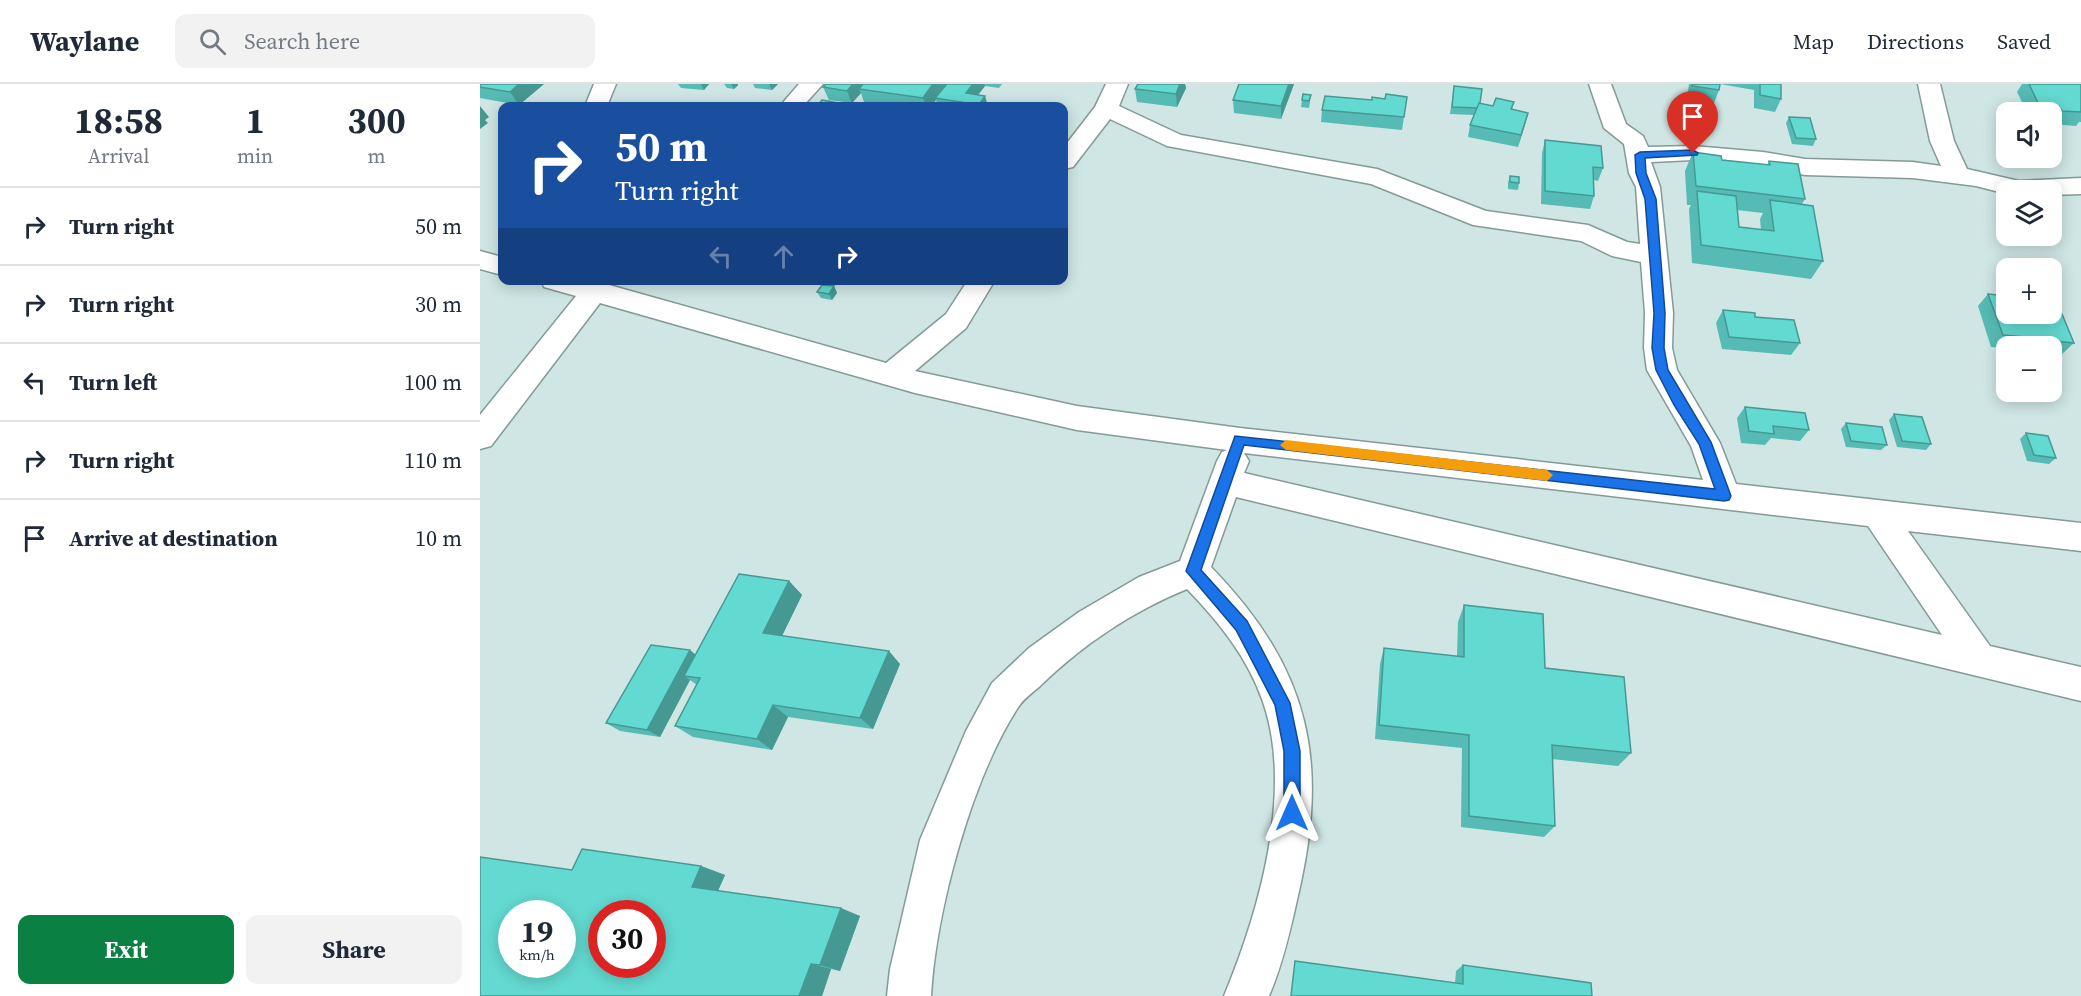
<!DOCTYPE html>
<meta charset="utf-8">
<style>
:root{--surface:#fff;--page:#f2f2f3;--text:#1f2937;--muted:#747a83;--line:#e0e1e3;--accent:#0b8043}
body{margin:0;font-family:"Source Serif 4",serif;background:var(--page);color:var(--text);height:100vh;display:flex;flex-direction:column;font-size:22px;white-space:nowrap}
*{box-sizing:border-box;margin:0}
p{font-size:20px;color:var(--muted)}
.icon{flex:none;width:33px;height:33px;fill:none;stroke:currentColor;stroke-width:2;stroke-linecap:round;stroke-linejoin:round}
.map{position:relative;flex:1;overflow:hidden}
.details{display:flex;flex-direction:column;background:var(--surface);width:480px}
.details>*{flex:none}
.top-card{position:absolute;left:18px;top:18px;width:570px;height:183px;border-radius:12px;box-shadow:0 3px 15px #0003;background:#1a4fa0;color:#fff;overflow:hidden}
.buttons{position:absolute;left:1516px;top:18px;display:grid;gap:12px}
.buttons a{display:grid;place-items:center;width:66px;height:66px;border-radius:12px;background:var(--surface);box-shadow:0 3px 15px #0003;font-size:30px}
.speed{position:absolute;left:18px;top:816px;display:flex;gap:12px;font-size:30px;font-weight:700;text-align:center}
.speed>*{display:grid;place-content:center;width:78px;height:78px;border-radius:50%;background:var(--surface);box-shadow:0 3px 15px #0003;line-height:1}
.speed small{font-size:15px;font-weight:400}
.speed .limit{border:9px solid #d22;background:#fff;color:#111}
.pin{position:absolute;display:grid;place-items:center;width:51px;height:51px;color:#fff;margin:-62px -26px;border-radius:50% 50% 50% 0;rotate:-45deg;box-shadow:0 0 6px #0007}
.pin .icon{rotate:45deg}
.me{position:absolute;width:66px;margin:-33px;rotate:0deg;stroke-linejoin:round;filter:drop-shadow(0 0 4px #0008)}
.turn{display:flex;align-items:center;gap:21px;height:126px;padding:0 18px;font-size:27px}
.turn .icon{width:78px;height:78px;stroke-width:2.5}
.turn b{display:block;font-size:42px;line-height:51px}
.lanes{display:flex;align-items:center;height:57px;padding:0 18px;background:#0003;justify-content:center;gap:30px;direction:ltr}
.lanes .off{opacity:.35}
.eta{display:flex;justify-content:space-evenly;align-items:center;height:102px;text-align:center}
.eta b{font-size:36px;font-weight:700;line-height:42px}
.action{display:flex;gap:12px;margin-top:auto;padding:12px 18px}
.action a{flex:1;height:69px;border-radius:12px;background:var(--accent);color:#fff;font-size:24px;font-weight:700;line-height:69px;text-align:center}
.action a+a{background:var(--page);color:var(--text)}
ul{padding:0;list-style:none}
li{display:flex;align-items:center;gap:18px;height:78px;padding:0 18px;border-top:2px solid var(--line)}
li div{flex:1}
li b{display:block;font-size:22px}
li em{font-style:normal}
header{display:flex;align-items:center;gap:36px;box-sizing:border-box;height:84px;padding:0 30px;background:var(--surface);border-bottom:2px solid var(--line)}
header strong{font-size:28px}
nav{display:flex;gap:33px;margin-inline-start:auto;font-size:21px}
.search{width:420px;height:54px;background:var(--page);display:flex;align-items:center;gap:15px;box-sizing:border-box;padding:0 21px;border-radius:12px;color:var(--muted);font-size:22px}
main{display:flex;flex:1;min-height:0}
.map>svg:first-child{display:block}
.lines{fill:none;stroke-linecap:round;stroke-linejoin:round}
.street-casing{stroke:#849a97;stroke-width:3}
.street{fill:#fff;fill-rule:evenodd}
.wall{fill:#55bbb4;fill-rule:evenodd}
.shaded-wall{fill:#459992}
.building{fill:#63dad1;stroke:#459992;stroke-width:1.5;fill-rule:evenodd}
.route{fill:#1a73e8;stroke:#114b97;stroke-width:1.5}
.slow{fill:#f59e0b}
</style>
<header>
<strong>Waylane</strong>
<div class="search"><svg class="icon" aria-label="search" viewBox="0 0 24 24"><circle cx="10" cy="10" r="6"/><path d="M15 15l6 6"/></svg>Search here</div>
<nav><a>Map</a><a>Directions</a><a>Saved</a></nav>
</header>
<main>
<section class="details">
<div class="eta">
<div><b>18:58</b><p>Arrival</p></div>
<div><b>1</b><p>min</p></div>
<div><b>300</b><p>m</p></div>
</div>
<ul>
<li><svg class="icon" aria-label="right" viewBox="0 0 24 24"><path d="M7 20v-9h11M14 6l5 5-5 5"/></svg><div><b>Turn right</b></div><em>50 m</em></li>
<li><svg class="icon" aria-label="right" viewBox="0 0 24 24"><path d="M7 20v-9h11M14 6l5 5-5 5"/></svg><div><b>Turn right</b></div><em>30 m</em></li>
<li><svg class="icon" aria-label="left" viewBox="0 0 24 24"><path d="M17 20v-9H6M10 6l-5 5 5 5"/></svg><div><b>Turn left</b></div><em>100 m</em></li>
<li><svg class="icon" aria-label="right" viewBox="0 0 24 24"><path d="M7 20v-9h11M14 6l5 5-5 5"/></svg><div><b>Turn right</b></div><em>110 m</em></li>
<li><svg class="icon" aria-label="arrive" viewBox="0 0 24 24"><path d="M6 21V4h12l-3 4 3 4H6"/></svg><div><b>Arrive at destination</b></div><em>10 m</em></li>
</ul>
<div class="action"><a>Exit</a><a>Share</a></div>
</section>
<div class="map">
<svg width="1601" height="912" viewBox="0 0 1601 912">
<rect width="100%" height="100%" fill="#cfe6e4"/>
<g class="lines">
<defs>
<path id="street" d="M114 0H136L127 22H105Z
M319 0H343L323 22H300Z
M626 0H648L639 22 701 51 897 85 1006 127 1108 141 1147 158 1160 160 1156 103 1149 89 1144 60 1124 44 1109 0H1131L1146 40 1163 52 1168 63 1213 62 1283 68 1325 75 1433 78 1461 82 1450 57 1438 0H1460L1474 57 1487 85 1539 97 1601 94V110L1572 111V106H1527V110L1496 102 1433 94 1325 91 1283 82 1213 76 1171 78 1180 103 1193 229 1192 264 1197 286 1240 359 1256 400 1601 439V467L1428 447 1510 562 1601 583V617L756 413 731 483C831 586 850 678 817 816 810 848 802 882 789 912H744C779 828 814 707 783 618 768 574 739 538 707 505 653 527 602 561 560 602 552 609 542 616 537 625 491 697 456 827 451 912H407L410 885 440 756 486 647 512 599 549 564 599 528 659 493 700 477 737 377 742 368 747 366 597 346 435 309 120 219 11 362 0 365V331L96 212 64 203 61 196 115 197 406 279 466 230 488 196H515L486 244 435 287 597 322 760 344 1223 396 1211 362 1167 286 1164 264 1165 229 1161 178 1132 172 1101 157 993 141 891 100 687 62 630 35 593 83 584 85V63L615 23ZM764 369 1388 442 1462 551 764 389 769 377Z
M0 167 22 173V191L0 185Z"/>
</defs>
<!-- street casing -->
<use href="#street" class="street-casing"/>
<!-- street -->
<use href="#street" class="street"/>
</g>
<!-- wall -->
<path class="wall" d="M0 0H64L39 21 0 14Z
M198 0H229L224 6 201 4Z
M244 0H258V1L254 5 247 4Z
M273 0H298L292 6 275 4Z
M346 0H522L519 4 505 2 498 11 508 22H458L456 16 451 22H402L404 20 384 18 381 9 372 19 349 16 343 3Z
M658 0H705L706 4 697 23 657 18 655 5Z
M759 0H814L801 35 754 29 753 16Z
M1209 0H1301V15L1295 28 1274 24V6L1240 0 1239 6 1234 19 1207 15Z
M1542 0H1601V38H1599L1596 42 1572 40V28H1547L1537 8Z
M974 2 1000 19 1013 22 1034 18 1032 26 1048 29 1038 63 988 53 990 41 994 31 970 30Z
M831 11 829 24 821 23 822 16Z
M927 13 922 46 841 38 842 26 892 16Z
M1309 33 1336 55 1333 62 1312 60 1306 39Z
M1065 56 1123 84 1118 97 1114 96V112L1110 125 1061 120 1062 69Z
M1213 68 1242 76 1287 81 1289 77 1325 115 1322 120 1343 177 1331 195 1212 179 1209 125 1211 121H1207L1205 87ZM1257 126 1283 129 1280 135 1281 146 1259 143Z
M1030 92 1039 99 1038 106 1028 105V99Z
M354 202 357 209 352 216 341 214 337 208Z
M1508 210 1594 259 1581 271 1572 270V262H1527V264L1511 263 1498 222Z
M1243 226 1275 233 1320 259 1311 271 1242 265 1236 239Z
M1265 323 1329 346 1320 357 1291 354 1285 361 1261 359 1257 334Z
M1414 330 1451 360 1446 366 1417 363 1409 336Z
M1366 339 1407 361 1401 366 1366 363 1361 345Z
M1546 349 1576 374 1569 380 1547 377 1540 355Z
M309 497 322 511 302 552 420 580 393 645 308 633 292 666 213 653 195 642 217 601 210 596 180 653 140 647 126 639 215 571Z
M984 521 1065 584 1151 669 1138 682 1072 675 1075 742 1064 753 981 743 982 664 895 655 900 580 904 564 977 572 978 538Z
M221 782 245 791 238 807 380 832 360 887 351 885 342 912H0L92 786Z
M983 881 1112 912 975 899 976 887Z"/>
<!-- shaded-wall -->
<path class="shaded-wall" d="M39 0H64L39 21 30 8Z
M221 0H229L224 6Z
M251 0H258V1L254 5Z
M289 0H298L292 6Z
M373 0H389L379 5 381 9 372 19 367 7Z
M453 0H468L455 14 456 16 451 22H446L443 14Z
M493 0H504L505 2 491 20 486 9Z
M700 0H705L706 4 697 23 696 10Z
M809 0H814L801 35V22Z
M505 12 508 22H499V21Z
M0 22 9 33 5 36 8 39 0 45Z
M1048 29 1045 41 1038 63 1041 51Z
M354 202 357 209 352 216 349 210Z
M309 497 322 511 297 562 283 549Z
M210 566 221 575 204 592 210 596 180 653 167 646Z
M409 567 420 580 393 645 380 634Z
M293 621 308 633 292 666 277 655Z
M221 782 245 791 236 811 212 803Z
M361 824 380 832 360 887 340 881Z
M331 880 351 885 342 912H319Z"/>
<!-- building -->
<path class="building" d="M0 0H39L30 8 0 3Z
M346 0H373L367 7 343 3Z
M383 0H453L443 14 379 5Z
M467 0H493L486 9 505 12 499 21 455 14Z
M658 0H700L696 10 655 5Z
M759 0H809L801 22 753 16Z
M1213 0H1240L1239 6 1212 2Z
M1280 0H1301V15L1280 11Z
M1549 0H1601V28L1582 27 1579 22 1559 21Z
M974 2 1002 5 1000 19H999L997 24 972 23Z
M823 10 831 11 829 17 822 16Z
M906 10 927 13 924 33 842 26 845 12 892 16V13L905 15Z
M1016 14 1034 18 1031 25 1048 29 1041 51 990 41 999 19 1013 22Z
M342 16 364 20 362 22H337Z
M405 19 421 22H402Z
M546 19 557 20 556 22H544Z
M1309 33 1330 34 1336 55 1316 54Z
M1065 56 1121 62 1123 84 1113 83 1114 112 1065 107Z
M1213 68 1241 72 1242 76 1290 81 1289 77 1318 80 1325 115 1216 102Z
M1030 92 1039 93V99L1030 98Z
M1217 107 1256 112 1259 143 1294 147 1290 116 1333 122 1343 177 1221 161Z
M342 201 354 202 349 210 337 208Z
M1508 210 1527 212V230H1572V217L1577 218 1594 259 1575 257 1577 263 1546 259 1544 253 1523 251Z
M1243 226 1275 229V233L1314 236 1320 259 1249 253Z
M1265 323 1325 329 1329 346 1293 342 1294 350 1269 347Z
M1414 330 1442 333 1451 360 1422 357Z
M1366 339 1402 343 1407 361 1371 357Z
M1546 349 1568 352 1576 374 1554 371Z
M259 490 309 497 283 549 409 567 380 634 293 621 277 655 195 642 220 594 204 592Z
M984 521 1063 530 1065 584 1144 593 1151 669 1072 661 1075 742 989 732V651L899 641 904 564 984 573Z
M171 561 210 566 167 646 126 639Z
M102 765 221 782 212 803 361 824 340 881 331 880 319 912H0V773L92 786ZM32 830H82V880H32ZM122 830H172V880H122Z
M815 877 983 900V881L1111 899 1112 912H811Z"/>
<!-- route -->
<path class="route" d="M1213 66 1218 69 1217 71 1165 74 1166 89 1176 115 1185 229 1184 264 1188 286 1231 358 1251 412 1249 416 1244 417 764 361 721 486 767 537 810 619 820 667V729L817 734 812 737 806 734 804 729V667L795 621 756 546 706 487 755 352 1235 405 1219 360 1194 321 1176 286 1172 264 1174 229 1165 115 1156 89 1155 71 1160 68Z"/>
<!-- slow -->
<path class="slow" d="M806 356 1067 386 1073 391 1067 397 806 366 800 361Z"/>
</svg>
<div class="buttons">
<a><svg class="icon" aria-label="sound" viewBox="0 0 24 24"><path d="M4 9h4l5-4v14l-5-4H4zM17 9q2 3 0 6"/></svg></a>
<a><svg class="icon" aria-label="layers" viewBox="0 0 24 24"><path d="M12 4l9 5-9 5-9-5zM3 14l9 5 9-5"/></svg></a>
<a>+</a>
<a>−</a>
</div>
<div class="speed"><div>19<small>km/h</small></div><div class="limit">30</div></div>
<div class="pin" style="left:1213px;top:69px;background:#d93025"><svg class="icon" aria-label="arrive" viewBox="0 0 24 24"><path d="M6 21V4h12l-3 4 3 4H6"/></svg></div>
<svg class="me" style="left:812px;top:729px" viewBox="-20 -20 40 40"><path d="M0-17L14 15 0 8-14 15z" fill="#1a73e8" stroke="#fff" stroke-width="4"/></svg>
<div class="top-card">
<div class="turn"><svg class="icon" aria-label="right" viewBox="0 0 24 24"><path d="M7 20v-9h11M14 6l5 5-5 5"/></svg><div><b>50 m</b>Turn right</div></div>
<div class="lanes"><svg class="icon off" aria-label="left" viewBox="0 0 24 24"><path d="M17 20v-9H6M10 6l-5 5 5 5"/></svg><svg class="icon off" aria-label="ahead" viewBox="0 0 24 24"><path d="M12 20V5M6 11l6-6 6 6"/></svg><svg class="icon" aria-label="right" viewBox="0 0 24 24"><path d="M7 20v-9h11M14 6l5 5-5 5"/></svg></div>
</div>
</div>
</main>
